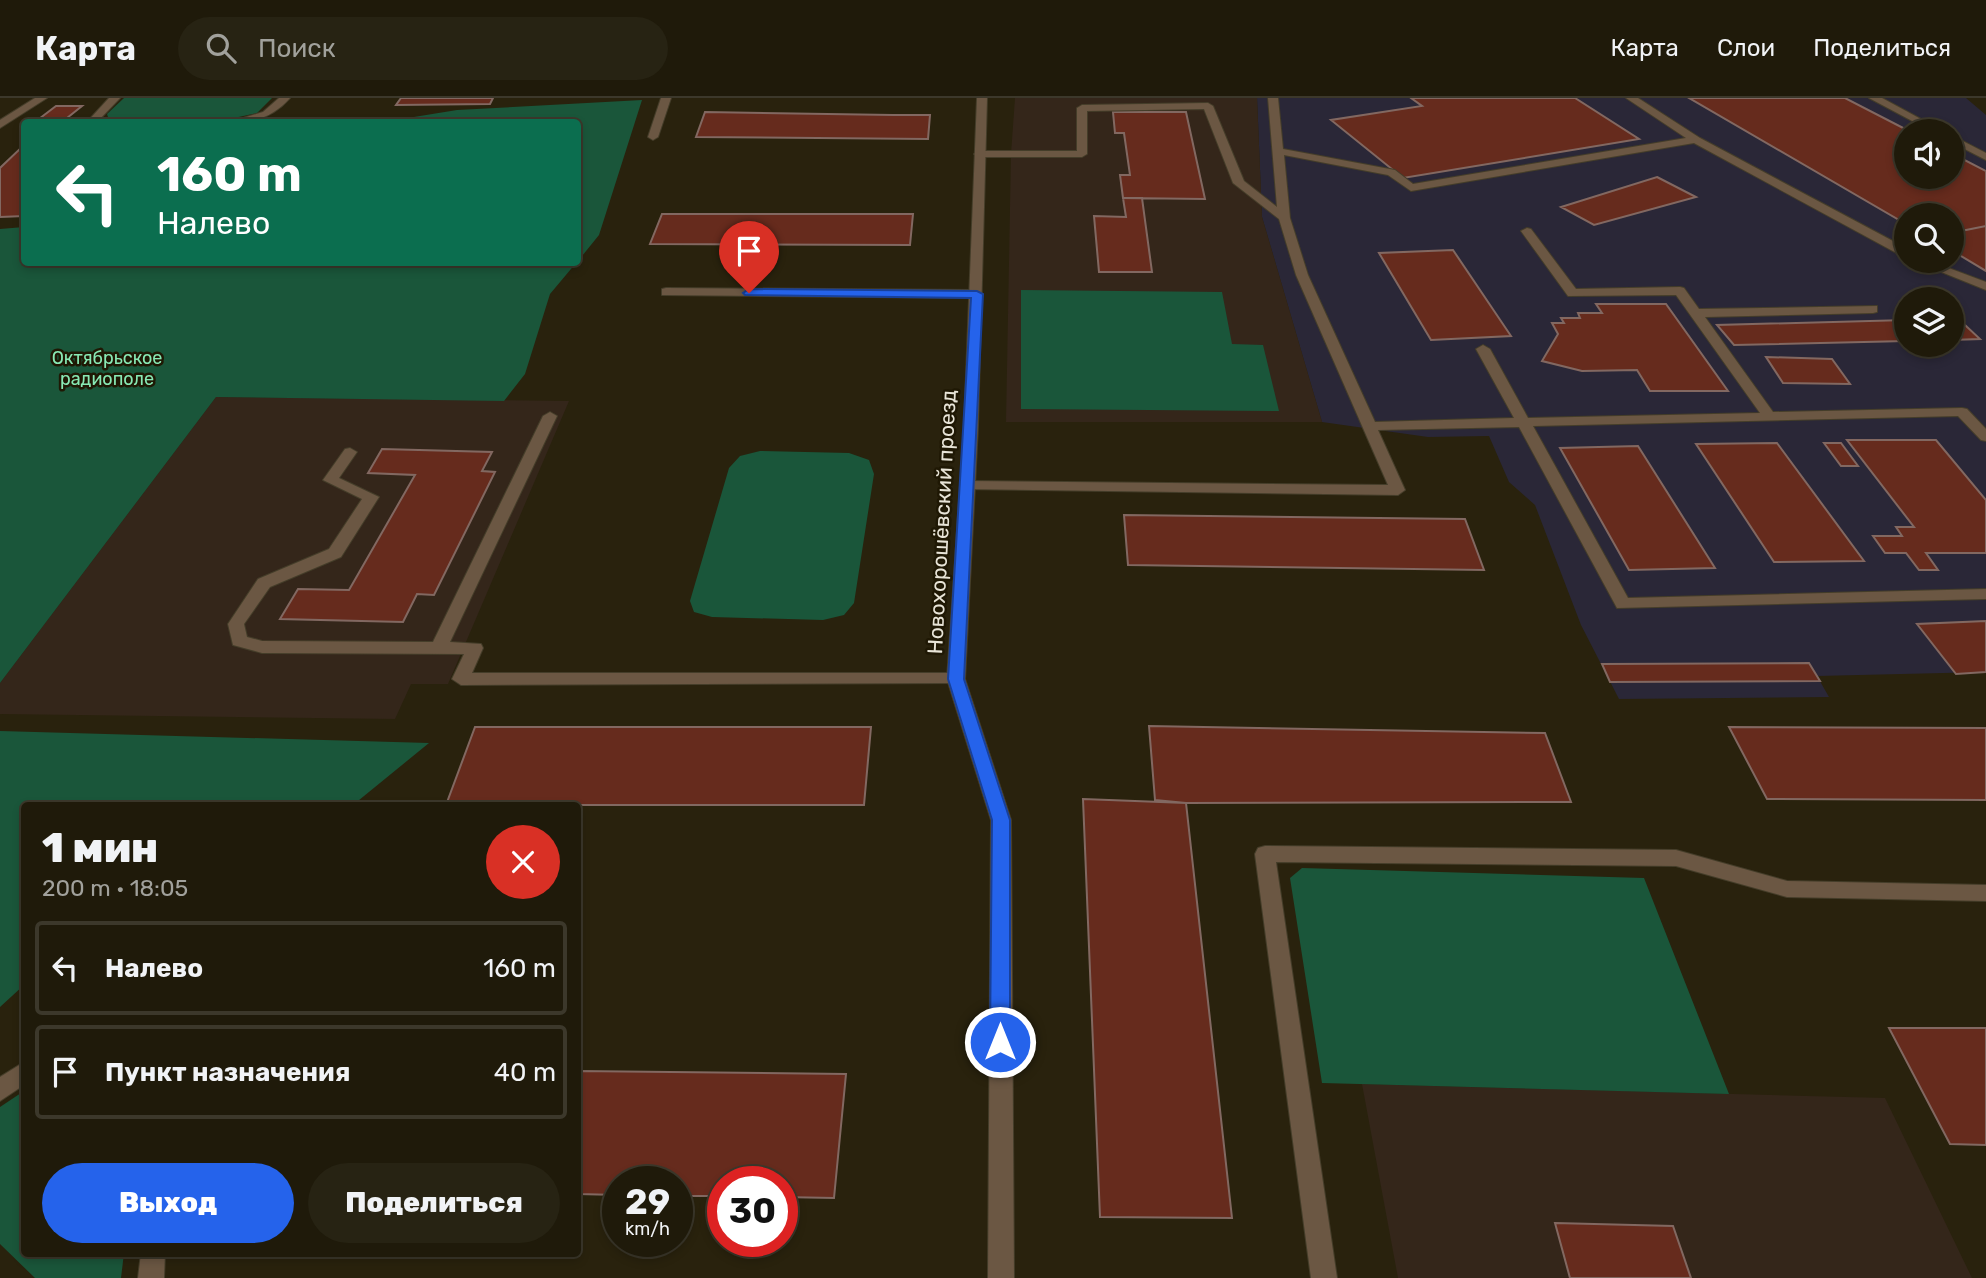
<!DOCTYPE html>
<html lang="ru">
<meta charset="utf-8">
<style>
:root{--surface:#1f1a0a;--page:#272313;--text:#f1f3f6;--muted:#a1a19c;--line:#3c382b;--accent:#2563eb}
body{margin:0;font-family:Rubik,sans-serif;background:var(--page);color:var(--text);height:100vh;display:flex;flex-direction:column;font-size:26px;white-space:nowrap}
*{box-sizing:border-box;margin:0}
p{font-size:23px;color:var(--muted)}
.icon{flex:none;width:38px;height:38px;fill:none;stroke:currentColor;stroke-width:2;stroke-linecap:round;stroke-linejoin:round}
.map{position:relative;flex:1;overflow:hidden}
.drawer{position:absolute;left:21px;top:704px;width:560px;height:455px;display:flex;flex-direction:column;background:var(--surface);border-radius:7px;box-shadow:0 4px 10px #0003,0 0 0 2px var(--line)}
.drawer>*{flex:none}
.hud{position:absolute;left:21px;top:21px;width:560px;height:147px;border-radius:7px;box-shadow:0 4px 10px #0003,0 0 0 2px var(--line);background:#0b6e4f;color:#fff;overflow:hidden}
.fabs{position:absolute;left:1894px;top:21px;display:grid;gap:14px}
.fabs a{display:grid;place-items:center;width:70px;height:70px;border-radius:50%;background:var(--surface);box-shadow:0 4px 10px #0003,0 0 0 2px var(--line);font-size:35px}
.speed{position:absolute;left:602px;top:1068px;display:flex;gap:14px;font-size:35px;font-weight:700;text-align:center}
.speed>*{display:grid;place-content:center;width:91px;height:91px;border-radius:50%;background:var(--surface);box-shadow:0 4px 10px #0003,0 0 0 2px var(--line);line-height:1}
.speed small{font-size:18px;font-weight:400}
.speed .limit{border:10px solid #d22;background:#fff;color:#111}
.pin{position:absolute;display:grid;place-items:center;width:60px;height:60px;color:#fff;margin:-72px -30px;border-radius:50% 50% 50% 0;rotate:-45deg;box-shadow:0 0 7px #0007}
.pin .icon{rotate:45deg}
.me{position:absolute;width:77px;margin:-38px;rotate:0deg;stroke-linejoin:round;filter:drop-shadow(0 0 5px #0008)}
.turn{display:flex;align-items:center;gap:24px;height:147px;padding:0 21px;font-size:32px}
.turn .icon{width:91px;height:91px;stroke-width:2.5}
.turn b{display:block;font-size:49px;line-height:60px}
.round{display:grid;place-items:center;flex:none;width:74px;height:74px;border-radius:37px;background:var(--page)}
.head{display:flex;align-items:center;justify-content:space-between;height:119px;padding:0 21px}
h1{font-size:42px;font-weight:800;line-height:52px}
.button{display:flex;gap:14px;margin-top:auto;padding:14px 21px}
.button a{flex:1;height:80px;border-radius:42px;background:var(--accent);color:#fff;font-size:28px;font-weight:800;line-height:80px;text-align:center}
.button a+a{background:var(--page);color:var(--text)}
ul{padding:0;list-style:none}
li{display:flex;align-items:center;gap:21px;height:94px;margin:0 14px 10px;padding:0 7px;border:4px solid var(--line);border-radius:7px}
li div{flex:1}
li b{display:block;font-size:26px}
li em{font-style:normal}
header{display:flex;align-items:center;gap:42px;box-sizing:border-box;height:98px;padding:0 35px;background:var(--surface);border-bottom:2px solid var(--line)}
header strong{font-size:33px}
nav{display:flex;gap:38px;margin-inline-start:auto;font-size:24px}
.search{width:490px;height:63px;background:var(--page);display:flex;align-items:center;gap:18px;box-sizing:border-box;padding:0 24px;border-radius:38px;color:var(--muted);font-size:26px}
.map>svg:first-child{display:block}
.commercial{fill:#2a2737;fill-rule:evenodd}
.education{fill:#34261a}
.green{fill:#1a563a}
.building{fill:#662b1d;stroke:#826861;stroke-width:2}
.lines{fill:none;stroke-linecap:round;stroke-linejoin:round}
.lane-casing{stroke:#443d29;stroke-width:2}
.street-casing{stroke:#443d29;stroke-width:2}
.lane{fill:#6b5743;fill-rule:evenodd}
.street{fill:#6b5743;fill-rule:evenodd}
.route{fill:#2563eb;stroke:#184099;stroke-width:2}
.labels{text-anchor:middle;stroke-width:5;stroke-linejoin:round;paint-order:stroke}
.far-park-label{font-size:18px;fill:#88eab5;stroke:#1f1804}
.street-label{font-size:21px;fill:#e8e4d7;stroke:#1f1804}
</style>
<header>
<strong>Карта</strong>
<div class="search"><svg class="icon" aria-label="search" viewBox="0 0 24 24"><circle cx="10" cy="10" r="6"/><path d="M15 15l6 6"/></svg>Поиск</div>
<nav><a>Карта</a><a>Слои</a><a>Поделиться</a></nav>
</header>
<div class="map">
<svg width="1986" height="1180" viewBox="0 0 1986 1180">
<rect width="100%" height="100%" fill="#29220d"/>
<!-- commercial -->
<path class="commercial" d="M1257 0H1966L1986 17V574L1817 578 1829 599 1619 601 1581 527 1535 407 1509 384 1489 338 1428 339 1322 324 1262 119ZM1906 33H1951V79H1906ZM1906 117H1951V163H1906ZM1906 201H1951V247H1906Z"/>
<!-- education -->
<path class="education" d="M1015 0H1257L1262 119 1322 324H1006L1011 56Z
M216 299 569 303 448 586H411L395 621 0 616V585Z
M1362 986 1885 1000 1972 1180H1398Z"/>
<!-- green -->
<path class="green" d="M124 0H272L257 15 234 20 108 19 107 16Z
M642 2 599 137 578 163V24H383L457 12Z
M24 129V164L245 167 250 164 576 165 550 196 525 276 504 303 216 299 0 585V131Z
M1021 192 1222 194 1232 246 1263 247 1279 313 1021 311Z
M760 353 849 355 869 362 874 376 854 505 844 517 823 522 712 519 694 514 690 503 729 370 740 358Z
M0 633 429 645 353 707H24V887L0 909Z
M1302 770 1644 780 1729 996 1322 985 1290 780Z
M24 993V1155H124L121 1180H35L0 1146V1009Z"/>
<!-- building -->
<path class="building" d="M401 0H493L490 6 396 7Z
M1411 0H1575L1639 41 1403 80 1331 22 1422 8Z
M1689 0H1845L1909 33H1906V79H1951V55L1986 73V128L1951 135V117H1906V126Z
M56 8H82L62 24H35Z
M705 14 893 17H930L928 41 696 39Z
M1113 14H1186L1205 101 1123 100 1120 77H1130L1124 35H1115Z
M24 47V118L0 119V70Z
M1657 79 1696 99 1594 127 1561 109Z
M1123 100H1142L1152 174H1099L1094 118 1126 119Z
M662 116H913L910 147 650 146Z
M1986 128V173L1951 152V135Z
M1453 152 1511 238 1431 242 1379 155Z
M1596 206H1666L1728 293H1650L1637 272 1582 273 1542 263 1558 236 1552 225H1564L1561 220H1580L1578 215H1602Z
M1906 222V243L1734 247 1717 227Z
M1951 227H1965L1980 241 1951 242Z
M1766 259 1832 261 1850 286 1783 285Z
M1847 342H1936L1986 402V455H1926L1938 472H1919L1906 455H1885L1873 438H1902L1896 429H1914Z
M1777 345 1864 463 1774 464 1696 346Z
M1824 345H1841L1858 368H1841Z
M1638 348 1715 470 1629 472 1560 350Z
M382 351 492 354 482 373 495 374 434 497 417 496 403 524 280 521 298 491 349 492 415 377 368 375Z
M1124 417 1465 421 1484 472 1128 467Z
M1986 523V574L1956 576 1917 526Z
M1809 565 1820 583 1610 584 1602 566Z
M1149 628 1545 635 1571 704 1186 705 1155 702Z
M475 629H871L864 707H446Z
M1729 629 1986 630V702L1767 701Z
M1083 701 1186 705 1232 1120 1100 1119Z
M1889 930H1986V1047L1950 1046Z
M578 973 846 976 834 1100 782 1099V1083H723V1098H677V1083H618V1097L578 1096Z
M1555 1125 1673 1128 1691 1180H1570Z"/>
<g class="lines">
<defs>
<path id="lane" d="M35 0H47L0 30V22Z
M109 0H120L97 24H87Z
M279 0H290C274 18 254 26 230 24L263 14Z
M661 0H671L658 39 653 42 648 39Z
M1268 0H1278L1283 51 1395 72 1413 86 1686 40 1626 0H1638L1700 40 1906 150V159L1902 158 1694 45 1411 93 1388 77 1284 57 1290 120 1308 177 1375 324 1514 320 1476 251 1483 247 1490 251 1528 320 1760 315 1676 197 1568 198 1521 133 1527 130 1531 131 1576 191 1680 189 1684 190 1699 211 1877 208V214L1873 215 1705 219 1773 314 1962 310 1967 311 1986 331V343L1981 342 1958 318 1533 328 1628 500 1986 491V501L1617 510 1519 329 1378 332 1405 392 1398 397 962 391V385L967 383 1388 387 1296 177 1279 121 1233 85 1204 11 1087 13V56L1082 59H979L974 56 979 53H1077V10L1082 7 1208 5 1213 8 1244 83 1277 109Z
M1869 0H1882L1943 33H1931Z
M1951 37 1986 55V62L1951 44Z
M1914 163H1930L1986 184V192Z
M666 190 977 192 983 196 977 200 662 197V191Z
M550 314 557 318 450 544 481 546 483 550 472 575H956L965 581 962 585 461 587 452 581 464 556 262 555 233 547 228 526 258 481 329 451 362 401 323 382 345 351 350 350 357 354 339 380 379 399 341 459 270 489 244 526 247 539 262 543 433 544 543 318Z
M1265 748 1676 752 1787 783 1986 787V803L1787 799 1676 768 1276 764 1337 1180H1311L1255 756 1258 750Z
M24 964V987L0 1003V979Z
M141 1155H165L164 1180H138Z"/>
<path id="street" d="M977 0H987L978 328 965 581 1011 722 1014 1180H988L991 722 947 581 964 328Z"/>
</defs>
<!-- lane casing -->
<use href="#lane" class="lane-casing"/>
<!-- street casing -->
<use href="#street" class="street-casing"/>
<!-- lane -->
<use href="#lane" class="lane"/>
<!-- street -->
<use href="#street" class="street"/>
</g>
<!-- route -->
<path class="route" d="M749 191 977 193 983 196 964 581 1010 722V944L1007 951 1000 954 993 951 990 944 992 722 948 581 971 200 745 197 743 195Z"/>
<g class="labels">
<!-- far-park labels -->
<g class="far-park-label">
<text x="107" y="266">Октябрьское<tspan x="107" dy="21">радиополе</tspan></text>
</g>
<!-- street labels -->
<g class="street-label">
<text transform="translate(942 424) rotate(-87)" y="7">Новохорошёвский проезд</text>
</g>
</g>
</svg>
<div class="fabs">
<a><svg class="icon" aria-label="sound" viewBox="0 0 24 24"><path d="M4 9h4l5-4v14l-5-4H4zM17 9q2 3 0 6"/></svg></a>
<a><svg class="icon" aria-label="search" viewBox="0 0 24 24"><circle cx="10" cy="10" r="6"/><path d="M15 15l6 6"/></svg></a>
<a><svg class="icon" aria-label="layers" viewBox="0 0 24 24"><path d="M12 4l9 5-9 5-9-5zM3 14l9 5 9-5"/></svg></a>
</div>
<div class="speed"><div>29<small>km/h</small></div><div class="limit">30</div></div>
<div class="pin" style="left:749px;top:195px;background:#d93025"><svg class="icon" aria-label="arrive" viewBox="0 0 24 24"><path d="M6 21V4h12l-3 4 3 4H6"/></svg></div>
<svg class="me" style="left:1000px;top:944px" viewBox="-20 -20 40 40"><circle r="17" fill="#2563eb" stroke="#fff" stroke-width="3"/><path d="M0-11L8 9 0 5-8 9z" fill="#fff"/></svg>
<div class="hud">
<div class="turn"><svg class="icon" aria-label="left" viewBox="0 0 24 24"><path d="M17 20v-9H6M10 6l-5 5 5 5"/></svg><div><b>160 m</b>Налево</div></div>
</div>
<section class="drawer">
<div class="head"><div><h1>1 мин</h1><p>200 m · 18:05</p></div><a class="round" style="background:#d93025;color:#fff"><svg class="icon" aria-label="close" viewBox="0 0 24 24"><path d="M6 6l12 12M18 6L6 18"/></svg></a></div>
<ul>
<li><svg class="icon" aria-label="left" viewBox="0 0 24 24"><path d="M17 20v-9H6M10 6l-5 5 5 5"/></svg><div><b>Налево</b></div><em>160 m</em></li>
<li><svg class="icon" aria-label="arrive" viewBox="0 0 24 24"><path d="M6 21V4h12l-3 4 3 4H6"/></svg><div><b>Пункт назначения</b></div><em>40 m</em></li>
</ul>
<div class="button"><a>Выход</a><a>Поделиться</a></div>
</section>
</div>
